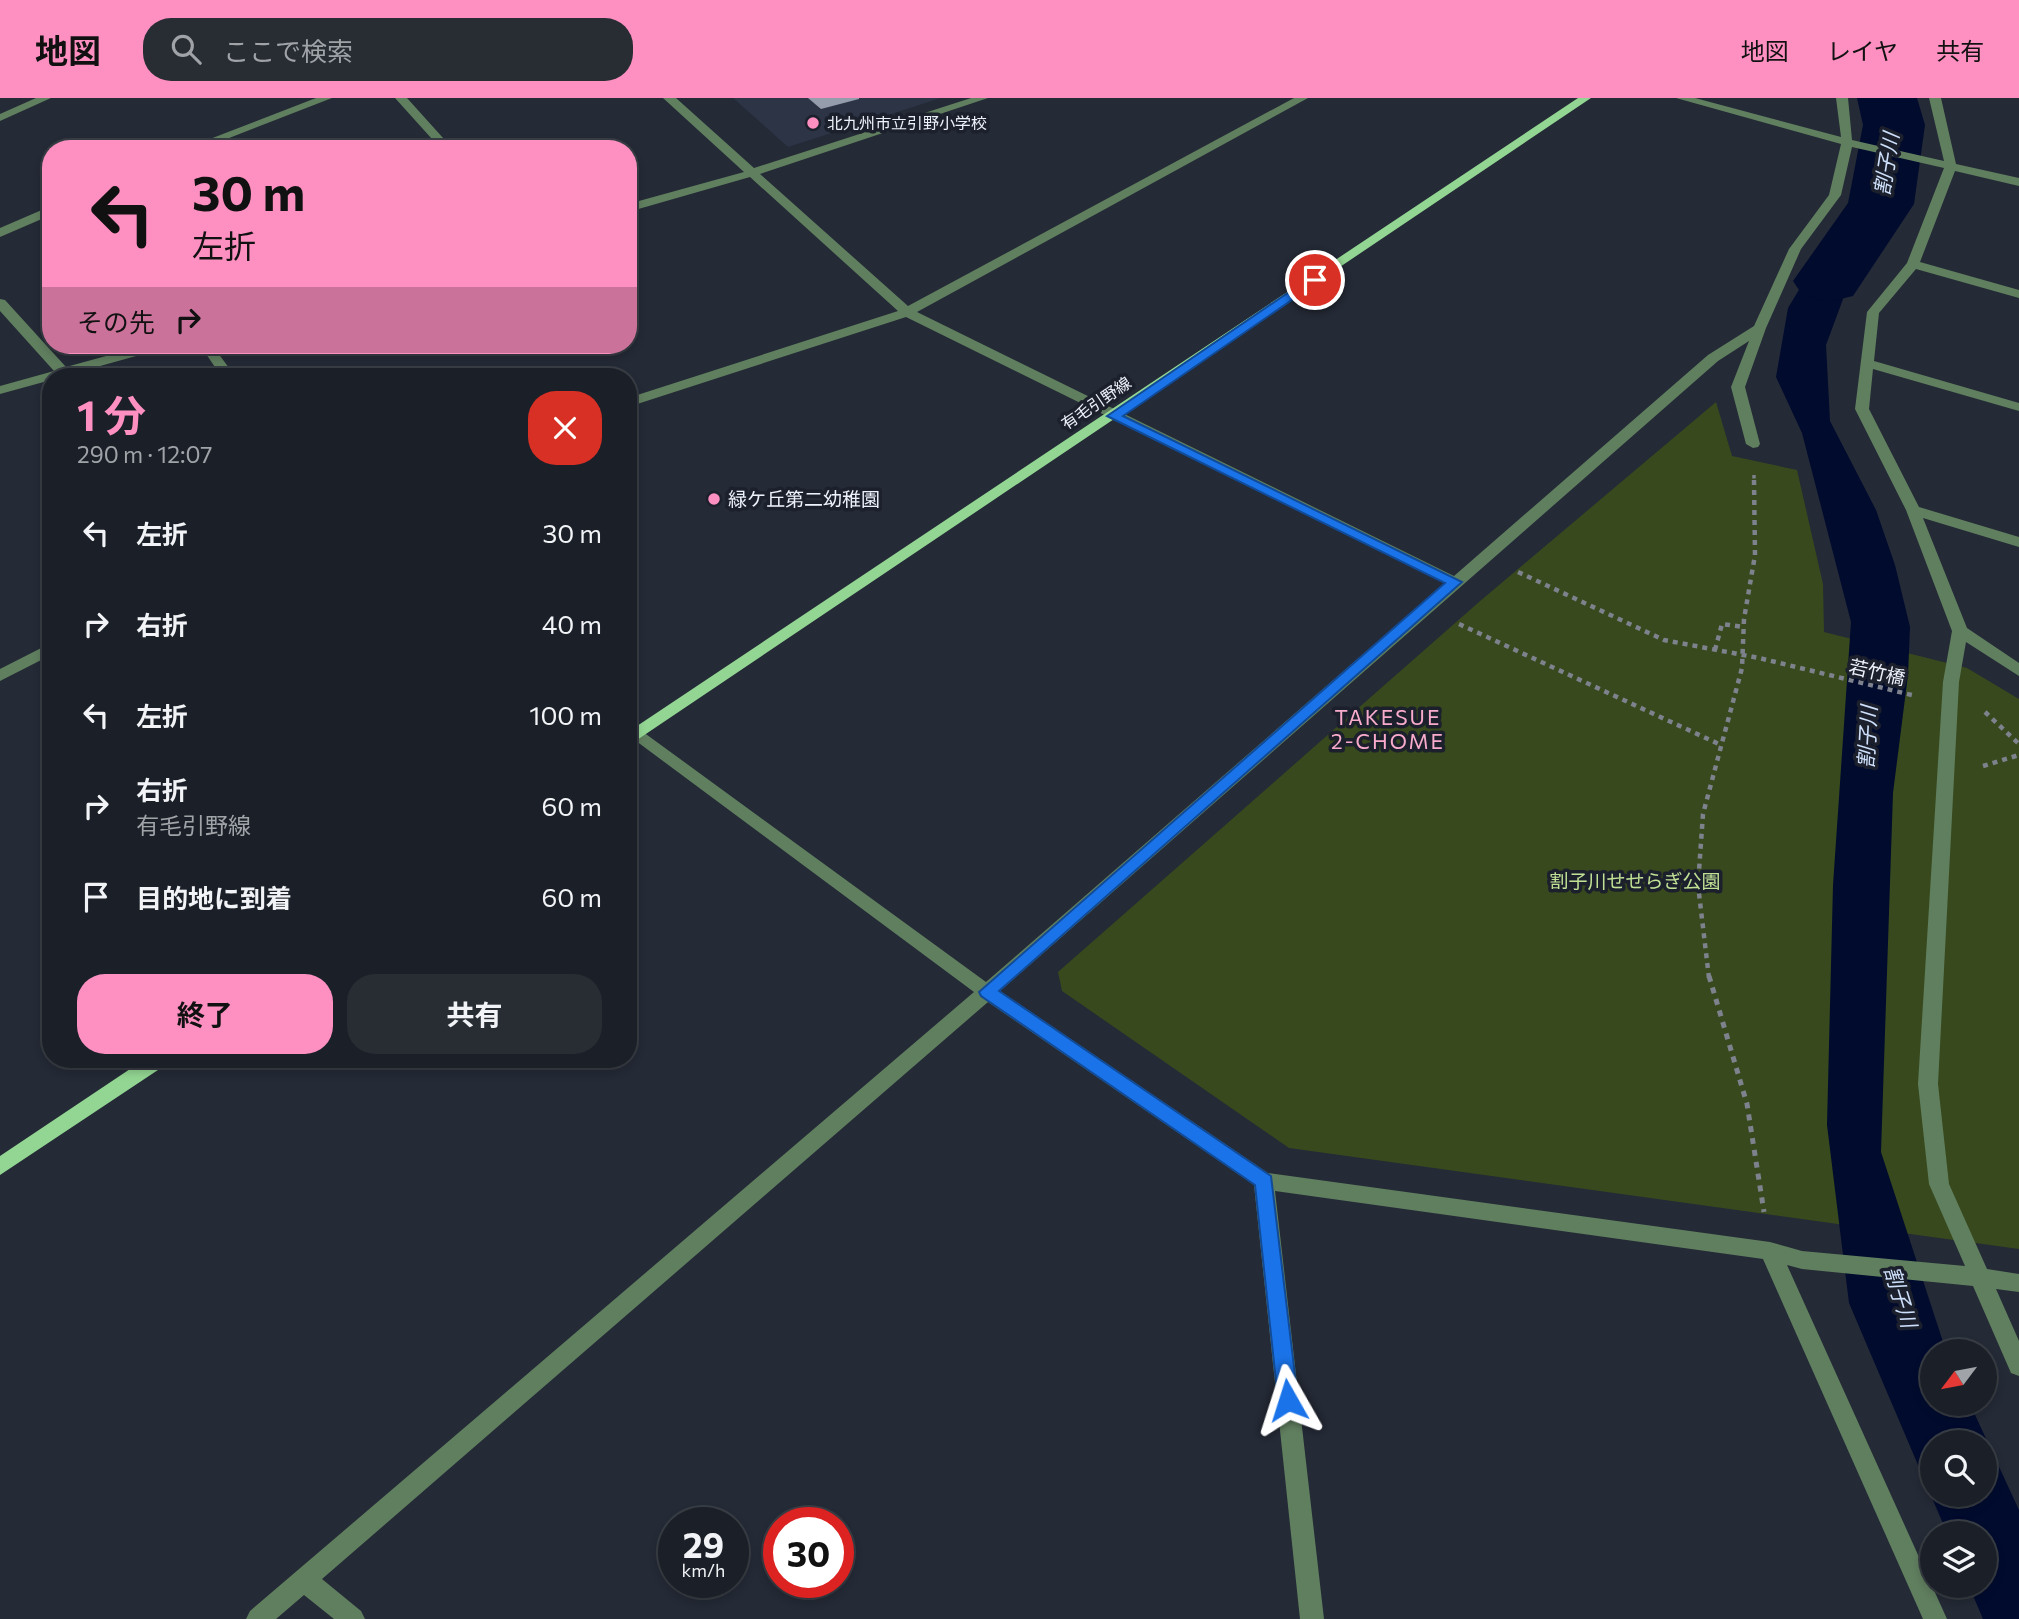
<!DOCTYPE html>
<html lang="ja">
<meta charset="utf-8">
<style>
:root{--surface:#1b2028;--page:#282d34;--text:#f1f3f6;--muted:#a0a3a8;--line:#393e45;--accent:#fd8fc1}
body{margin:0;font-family:Commissioner,"Noto Sans JP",sans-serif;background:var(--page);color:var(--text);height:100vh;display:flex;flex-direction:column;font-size:26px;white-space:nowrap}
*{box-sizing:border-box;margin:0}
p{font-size:23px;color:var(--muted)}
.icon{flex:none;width:38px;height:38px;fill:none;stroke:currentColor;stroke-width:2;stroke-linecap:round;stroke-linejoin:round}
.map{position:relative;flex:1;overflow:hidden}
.panel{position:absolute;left:42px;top:270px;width:595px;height:700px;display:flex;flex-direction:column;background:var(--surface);border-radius:28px;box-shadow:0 4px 10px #0003,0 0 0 2px var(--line)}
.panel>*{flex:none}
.top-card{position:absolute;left:42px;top:42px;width:595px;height:214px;border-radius:28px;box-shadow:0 4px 10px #0003,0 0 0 2px var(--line);background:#fd8fc1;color:#111;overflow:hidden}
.needle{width:46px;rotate:238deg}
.controls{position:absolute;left:1920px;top:1241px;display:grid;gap:14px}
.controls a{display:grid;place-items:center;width:77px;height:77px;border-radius:50%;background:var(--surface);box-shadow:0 4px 10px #0003,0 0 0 2px var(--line);font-size:35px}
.speed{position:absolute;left:658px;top:1409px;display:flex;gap:14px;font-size:35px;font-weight:700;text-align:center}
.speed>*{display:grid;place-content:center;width:91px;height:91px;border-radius:50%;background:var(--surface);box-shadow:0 4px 10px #0003,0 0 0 2px var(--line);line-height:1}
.speed small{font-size:18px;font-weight:400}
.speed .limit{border:10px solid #d22;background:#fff;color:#111}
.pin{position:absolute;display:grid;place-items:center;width:60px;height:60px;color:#fff;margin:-30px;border:4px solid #fff;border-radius:50%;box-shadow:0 2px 7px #0007}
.me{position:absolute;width:77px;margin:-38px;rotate:354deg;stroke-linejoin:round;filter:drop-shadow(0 0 5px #0008)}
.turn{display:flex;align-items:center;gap:24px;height:147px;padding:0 35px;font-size:32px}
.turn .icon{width:91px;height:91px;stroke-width:2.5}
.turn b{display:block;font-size:49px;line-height:60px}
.then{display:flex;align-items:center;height:66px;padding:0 35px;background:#0003;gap:14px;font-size:26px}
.round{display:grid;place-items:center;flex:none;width:74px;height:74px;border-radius:28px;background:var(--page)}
.summary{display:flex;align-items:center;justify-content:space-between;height:119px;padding:0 35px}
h1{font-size:42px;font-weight:700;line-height:52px;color:var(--accent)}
.button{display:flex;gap:14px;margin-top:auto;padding:14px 35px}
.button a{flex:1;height:80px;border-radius:28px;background:var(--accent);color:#111;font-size:28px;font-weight:700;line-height:80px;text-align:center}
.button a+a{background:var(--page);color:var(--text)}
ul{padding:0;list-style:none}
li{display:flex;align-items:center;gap:21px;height:91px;padding:0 35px}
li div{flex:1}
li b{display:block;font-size:26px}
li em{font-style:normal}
header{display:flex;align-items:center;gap:42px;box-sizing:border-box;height:98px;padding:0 35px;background:var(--accent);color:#111}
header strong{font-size:33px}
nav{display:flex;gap:38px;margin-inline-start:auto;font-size:24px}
.search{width:490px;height:63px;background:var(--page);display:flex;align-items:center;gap:18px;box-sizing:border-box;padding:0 24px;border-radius:28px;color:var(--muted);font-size:26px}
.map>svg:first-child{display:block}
.built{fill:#2c3446}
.green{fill:#38491d}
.water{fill:#000b2e;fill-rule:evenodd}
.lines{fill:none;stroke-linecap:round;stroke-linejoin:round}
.river{fill:#000b2e;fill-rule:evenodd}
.building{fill:#959dac}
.path-far2{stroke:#7d828d;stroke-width:3.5;stroke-dasharray:3.5 3.5;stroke-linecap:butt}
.path-far1{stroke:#7d828d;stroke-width:4.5;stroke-dasharray:5 5;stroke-linecap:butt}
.path{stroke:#7d828d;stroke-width:5;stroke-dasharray:6 6;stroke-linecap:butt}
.minor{fill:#607f5f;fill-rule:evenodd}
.major{fill:#93d693;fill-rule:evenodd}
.route{fill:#1a73e8;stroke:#114b97;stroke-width:2}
.poi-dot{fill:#fd8fc1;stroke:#1b202c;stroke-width:2.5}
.labels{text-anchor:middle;stroke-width:7;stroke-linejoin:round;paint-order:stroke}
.far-poi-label{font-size:16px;fill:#edf1fa;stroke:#1b202c;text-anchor:start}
.far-street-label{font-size:16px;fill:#edf1fa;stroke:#1b202c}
.poi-label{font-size:19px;fill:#edf1fa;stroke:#1b202c;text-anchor:start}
.street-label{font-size:19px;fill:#edf1fa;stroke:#1b202c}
.park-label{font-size:19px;fill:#c1e195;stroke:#1b202c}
.water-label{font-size:21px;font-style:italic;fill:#cfe0fc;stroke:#1b202c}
.neighbourhood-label{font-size:21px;letter-spacing:2px;fill:#f9abcc;stroke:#1b202c}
</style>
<header>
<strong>地図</strong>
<div class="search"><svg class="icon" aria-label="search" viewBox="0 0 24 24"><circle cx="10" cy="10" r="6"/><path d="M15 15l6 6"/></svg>ここで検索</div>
<nav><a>地図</a><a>レイヤ</a><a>共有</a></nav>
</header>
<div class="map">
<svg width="2019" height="1521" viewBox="0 0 2019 1521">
<rect width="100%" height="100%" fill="#242a36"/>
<!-- built -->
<path class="built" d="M733 0H941L788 49Z"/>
<!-- green -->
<path class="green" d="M1716 304 1732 358 1797 372 1823 486 1824 534 1967 570 2019 601V1151L1289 1050 1062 893 1058 874 1479 504Z"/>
<!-- water -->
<path class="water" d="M1863 60 1911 74 1896 122 1846 193 1826 247 1830 323 1876 412 1895 467 1910 529 1908 577 1893 695 1881 1054 1946 1253H1932V1306H1970L2019 1412V1521H1983L1969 1488H1984V1435H1947L1849 1205 1827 1027 1833 787 1851 524 1802 335 1776 279 1788 210 1856 98ZM1932 1344H1984V1396H1932Z"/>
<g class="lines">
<!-- river -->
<path class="river" d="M1857 0H1917L1925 27 1914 106 1853 198 1828 204 1803 198 1793 183 1848 105 1863 27Z"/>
</g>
<!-- building -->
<path class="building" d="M808 0H859V1L821 11Z"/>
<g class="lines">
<!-- path-far2 -->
<path class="path-far2" d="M1754 377V384"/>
<!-- path-far1 -->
<path class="path-far1" d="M1518 474 1664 542 1759 560 1916 598
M1459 526 1721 647
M1715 552 1722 526 1744 529
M1985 614 2019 646
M1983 668 2019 657
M1709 880 1698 787 1703 716 1742 570 1744 521 1755 457 1754 382"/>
<!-- path -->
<path class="path" d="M1709 878 1747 1006 1764 1114"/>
<!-- minor -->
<path class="minor" d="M36 0H51L0 23V16Z
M316 0H332L201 51H184Z
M395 0H407L453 51H441Z
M663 0H676L754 70 971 0H988L760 76 908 208 1294 0H1308L917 214 1454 478 1708 257 1754 228 1789 151 1829 97 1841 46 1676 0H1695L1841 39 1836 0H1848L1852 42 1944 63 1929 0H1941L1956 66 2019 80V88L1955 73 1920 164 2019 192V200L1916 171 1879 215 1874 263 2019 305V313L1873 271 1869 311 1919 409 2019 439V449L1923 420 1967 530 2019 565V578L1966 544 1959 584 1938 986 1949 1086 1987 1171 2019 1176V1194L1996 1191 2019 1243V1278L2011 1275 1973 1188 1802 1171 1787 1167 1947 1521H1923L1763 1161 1275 1093 1324 1521H1300L1254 1087 988 904 322 1481 361 1513 365 1521H334L304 1497 276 1521H246L250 1513 974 894 628 637V623L986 884 1445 485 906 219 628 309V300L898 213 750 79 628 114V106L744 74ZM1852 49 1944 70 1907 165 1867 214 1855 311 1906 412 1952 533 1943 584 1918 986 1929 1086 1965 1168 1802 1153 1770 1144 1268 1075 1000 893 1718 263 1749 243 1731 289 1746 346 1753 350 1758 349 1760 346 1745 289 1766 230 1801 151 1841 97Z
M51 108V117L0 139V130Z
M0 201 5 202 66 269 146 247H167L165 250 64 278H51V282L0 296V288L54 273 0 213Z
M200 247H212L235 278H221Z
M51 545V557L0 583V571Z"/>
<!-- major -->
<path class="major" d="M1578 0H1591L628 648V634Z
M145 961H170L167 966 0 1077V1058Z"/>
</g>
<!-- route -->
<path class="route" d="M1311 179 1321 182 1123 318 1462 484 999 893 1271 1078 1298 1302 1295 1309 1288 1311 1281 1309 1278 1302 1255 1087 981 898 979 894 1445 485 1107 318Z"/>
<!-- markers -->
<g class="poi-dot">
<circle cx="813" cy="25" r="7"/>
<circle cx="714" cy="401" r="7"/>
</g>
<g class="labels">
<!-- far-poi labels -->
<g class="far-poi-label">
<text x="827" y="31">北九州市立引野小学校</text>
</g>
<!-- far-street labels -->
<g class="far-street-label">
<text transform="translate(1096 305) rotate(-34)" y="6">有毛引野線</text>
</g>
<!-- poi labels -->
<g class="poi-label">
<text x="728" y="408">緑ケ丘第二幼稚園</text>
</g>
<!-- street labels -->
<g class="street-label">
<text transform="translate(1877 574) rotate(13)" y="7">若竹橋</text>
</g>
<!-- park labels -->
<g class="park-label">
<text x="1635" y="790">割子川せせらぎ公園</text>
</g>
<!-- water labels -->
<g class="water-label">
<text transform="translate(1887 66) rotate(-81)" y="7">割子川</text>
<text transform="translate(1868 639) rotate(-87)" y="7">割子川</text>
<text transform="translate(1900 1199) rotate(73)" y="7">割子川</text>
</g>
<!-- neighbourhood labels -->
<g class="neighbourhood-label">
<text x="1388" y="627">TAKESUE<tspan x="1388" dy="24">2-CHOME</tspan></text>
</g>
</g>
</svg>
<div class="controls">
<a><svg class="needle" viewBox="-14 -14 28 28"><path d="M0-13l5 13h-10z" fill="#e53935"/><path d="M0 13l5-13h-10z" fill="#a0a3a8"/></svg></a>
<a><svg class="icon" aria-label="search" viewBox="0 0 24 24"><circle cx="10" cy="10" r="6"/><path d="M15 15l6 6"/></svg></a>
<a><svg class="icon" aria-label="layers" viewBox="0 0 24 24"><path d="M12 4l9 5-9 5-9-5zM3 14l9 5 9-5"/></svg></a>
</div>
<div class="speed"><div>29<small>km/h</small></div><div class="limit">30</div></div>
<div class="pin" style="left:1315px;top:182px;background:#d93025"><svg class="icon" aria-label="arrive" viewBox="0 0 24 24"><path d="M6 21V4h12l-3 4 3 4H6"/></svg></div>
<svg class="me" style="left:1288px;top:1302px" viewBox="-20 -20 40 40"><path d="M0-17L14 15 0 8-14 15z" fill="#1a73e8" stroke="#fff" stroke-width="4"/></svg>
<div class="top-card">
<div class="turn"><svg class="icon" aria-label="left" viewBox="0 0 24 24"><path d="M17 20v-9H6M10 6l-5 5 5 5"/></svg><div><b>30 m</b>左折</div></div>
<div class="then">その先<svg class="icon" aria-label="right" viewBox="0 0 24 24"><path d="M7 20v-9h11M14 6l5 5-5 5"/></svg></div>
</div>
<section class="panel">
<div class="summary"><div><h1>1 分</h1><p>290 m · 12:07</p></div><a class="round" style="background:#d93025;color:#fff"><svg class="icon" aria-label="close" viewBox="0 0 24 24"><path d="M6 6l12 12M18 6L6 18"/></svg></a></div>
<ul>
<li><svg class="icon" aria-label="left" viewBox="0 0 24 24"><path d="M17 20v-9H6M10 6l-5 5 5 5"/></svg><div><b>左折</b></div><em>30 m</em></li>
<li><svg class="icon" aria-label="right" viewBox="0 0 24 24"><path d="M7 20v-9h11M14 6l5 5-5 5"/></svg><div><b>右折</b></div><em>40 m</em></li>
<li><svg class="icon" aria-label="left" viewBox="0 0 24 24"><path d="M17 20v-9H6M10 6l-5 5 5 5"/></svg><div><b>左折</b></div><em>100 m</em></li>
<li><svg class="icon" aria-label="right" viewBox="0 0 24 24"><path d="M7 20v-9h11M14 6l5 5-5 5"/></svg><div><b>右折</b><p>有毛引野線</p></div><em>60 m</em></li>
<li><svg class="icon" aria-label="arrive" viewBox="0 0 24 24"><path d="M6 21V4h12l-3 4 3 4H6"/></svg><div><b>目的地に到着</b></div><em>60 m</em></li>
</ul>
<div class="button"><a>終了</a><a>共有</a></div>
</section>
</div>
